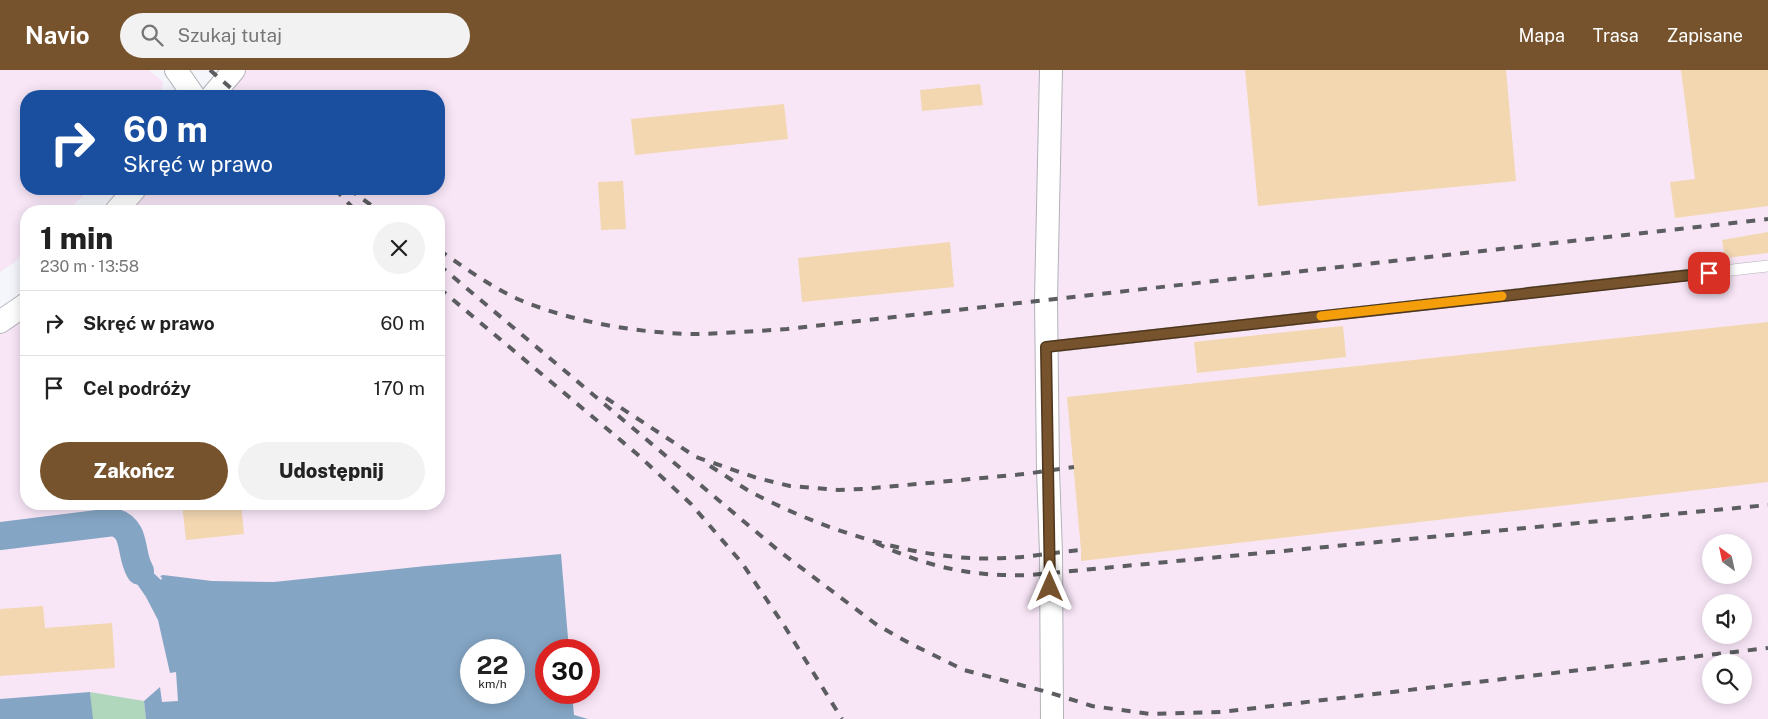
<!DOCTYPE html>
<html lang="pl">
<meta charset="utf-8">
<style>
:root{--surface:#fff;--page:#f2f2f2;--text:#222;--muted:#767676;--line:#e0e0e0;--accent:#77532d}
body{margin:0;font-family:"Public Sans",sans-serif;background:var(--page);color:var(--text);height:100vh;display:flex;flex-direction:column;font-size:19px;white-space:nowrap}
*{box-sizing:border-box;margin:0}
p{font-size:16px;color:var(--muted)}
.icon{flex:none;width:28px;height:28px;fill:none;stroke:currentColor;stroke-width:2;stroke-linecap:round;stroke-linejoin:round}
.map{position:relative;flex:1;overflow:hidden}
.panel{position:absolute;left:20px;top:135px;width:425px;height:305px;display:flex;flex-direction:column;background:var(--surface);border-radius:20px;box-shadow:0 2px 12px #0003}
.panel>*{flex:none}
.guide{position:absolute;left:20px;top:20px;width:425px;height:105px;border-radius:20px;box-shadow:0 2px 12px #0003;background:#1a4fa0;color:#fff;overflow:hidden}
.needle{width:32px;rotate:327deg}
.fabs{position:absolute;left:1702px;top:464px;display:grid;gap:10px}
.fabs a{display:grid;place-items:center;width:50px;height:50px;border-radius:50%;background:var(--surface);box-shadow:0 2px 12px #0003;font-size:25px}
.speed{position:absolute;left:460px;top:569px;display:flex;gap:10px;font-size:25px;font-weight:700;text-align:center}
.speed>*{display:grid;place-content:center;width:65px;height:65px;border-radius:50%;background:var(--surface);box-shadow:0 2px 12px #0003;line-height:1}
.speed small{font-size:12px;font-weight:400}
.speed .limit{border:8px solid #d22;background:#fff;color:#111}
.pin{position:absolute;display:grid;place-items:center;width:42px;height:42px;color:#fff;margin:-21px;border-radius:10px;box-shadow:0 2px 8px #0006}
.me{position:absolute;width:55px;margin:-28px;rotate:0deg;stroke-linejoin:round;filter:drop-shadow(0 0 4px #0008)}
.turn{display:flex;align-items:center;gap:18px;height:105px;padding:0 20px;font-size:22px}
.turn .icon{width:65px;height:65px;stroke-width:2.5}
.turn b{display:block;font-size:35px;line-height:42px}
.round{display:grid;place-items:center;flex:none;width:52px;height:52px;border-radius:26px;background:var(--page)}
.summary{display:flex;align-items:center;justify-content:space-between;height:85px;padding:0 20px}
h1{font-size:30px;font-weight:800;line-height:38px}
.button{display:flex;gap:10px;margin-top:auto;padding:10px 20px}
.button a{flex:1;height:58px;border-radius:30px;background:var(--accent);color:#fff;font-size:20px;font-weight:800;line-height:58px;text-align:center}
.button a+a{background:var(--page);color:var(--text)}
ul{padding:0;list-style:none}
li{display:flex;align-items:center;gap:15px;height:65px;padding:0 20px;border-top:1px solid var(--line)}
li div{flex:1}
li b{display:block;font-size:19px}
li em{font-style:normal}
header{display:flex;align-items:center;gap:30px;box-sizing:border-box;height:70px;padding:0 25px;background:var(--accent);color:#fff}
header strong{font-size:24px}
nav{display:flex;gap:28px;margin-inline-start:auto;font-size:18px}
.search{width:350px;height:45px;background:var(--page);display:flex;align-items:center;gap:12px;box-sizing:border-box;padding:0 18px;border-radius:28px;color:var(--muted);font-size:19px}
.map>svg:first-child{display:block}
.industrial{fill:#f8e6f7;fill-rule:evenodd}
.green{fill:#b0d6bc}
.water{fill:#84a5c4;fill-rule:evenodd}
.lines{fill:none;stroke-linecap:round;stroke-linejoin:round}
.canal{stroke:#84a5c4;stroke-width:28}
.building{fill:#f2d7b1}
.service-casing{stroke:#b2b3b9;stroke-width:12}
.minor-casing{stroke:#b2b3b9;stroke-width:24}
.service{stroke:#fff;stroke-width:11}
.minor{stroke:#fff;stroke-width:22}
.rail{stroke:#5c5d60;stroke-width:4;stroke-dasharray:9 9;stroke-linecap:butt}
.route-casing{stroke:#4d361d;stroke-width:12}
.route{stroke:#77532d;stroke-width:9}
.slow{stroke:#f59e0b;stroke-width:9}
</style>
<header>
<strong>Navio</strong>
<div class="search"><svg class="icon" aria-label="search" viewBox="0 0 24 24"><circle cx="10" cy="10" r="6"/><path d="M15 15l6 6"/></svg>Szukaj tutaj</div>
<nav><a>Mapa</a><a>Trasa</a><a>Zapisane</a></nav>
</header>
<div class="map">
<svg width="1768" height="649" viewBox="0 0 1768 649">
<rect width="100%" height="100%" fill="#f5f5fc"/>
<!-- industrial -->
<path class="industrial" d="M0 0H149L163 12 160 26H26V119H90L67 141H26V181L15 192 0 202Z
M234 0H1768V649H0V252L26 234V434H439V141H116L135 119H439V26H212ZM1711 472H1744V505H1711ZM1711 532H1744V565H1711ZM471 580H514V622H471ZM546 580H589V622H546ZM1711 592H1744V625H1711Z"/>
<!-- green -->
<path class="green" d="M90 622 144 631 146 649H92Z"/>
<!-- water -->
<path class="water" d="M561 484 569 580H546V622L572 623 574 645 588 649H146L144 631 160 617 162 632 178 631 176 602 170 603 158 550 146 527 133 508 145 495 161 510 162 508 160 506 163 505 212 511 274 512 426 496ZM471 580H514V622H471Z
M90 622 93 649H0V629Z"/>
<g class="lines">
<!-- canal -->
<path class="canal" d="M0 466 114 452C138 460 129 483 140 501"/>
</g>
<!-- building -->
<path class="building" d="M1245 0H1506L1516 111 1258 136Z
M1681 0H1768V136L1675 148 1670 112 1695 109Z
M980 14 983 35 922 41 920 20Z
M784 34 788 69 635 85 631 49Z
M623 111 626 159 601 160 598 112Z
M1768 162V183L1725 188 1722 170Z
M950 172 954 217 802 232 798 188Z
M1768 252V412L1081 491V480L1067 327Z
M1343 256 1346 287 1197 303 1194 272Z
M182 434H241L244 464 186 470Z
M43 536 45 558 112 553 115 598 0 606V539Z"/>
<g class="lines">
<defs>
<path id="service" d="M1047 277 1768 196"/>
<path id="minor" d="M176 0 194 26
M1051 0 1046 230 1048 400 1051 483 1052 649
M212 26 234 0
M116 141 135 119
M0 252 26 234"/>
</defs>
<!-- service casing -->
<use href="#service" class="service-casing"/>
<!-- minor casing -->
<use href="#minor" class="minor-casing"/>
<!-- service -->
<use href="#service" class="service"/>
<!-- minor -->
<use href="#minor" class="minor"/>
<!-- rail -->
<path class="rail" d="M210 0 240 26
M335 119 356 141
M349 119 379 141
M439 180C465 198 491 217 520 230 572 252 642 264 699 264 728 263 757 261 787 259L1768 149
M439 195 779 481 877 555 909 573 964 600 1051 623 1092 636 1150 644 1221 642 1768 578
M439 218 637 384 691 434 742 493 785 557 842 649
M606 328 696 387 757 408 790 416 838 420 863 419 1025 404 1074 397
M710 396C723 404 736 413 749 421 822 460 922 493 1005 488 1031 487 1056 482 1081 480
M876 473C927 497 973 507 1030 505L1768 435"/>
</g>
<g class="lines">
<defs>
<path id="route" d="M1050 517 1046 277 1709 203"/>
</defs>
<!-- route casing -->
<use href="#route" class="route-casing"/>
<!-- route -->
<use href="#route" class="route"/>
<!-- slow -->
<path class="slow" d="M1321 246 1502 226"/>
</g>
</svg>
<div class="fabs">
<a><svg class="needle" viewBox="-14 -14 28 28"><path d="M0-13l5 13h-10z" fill="#e53935"/><path d="M0 13l5-13h-10z" fill="#767676"/></svg></a>
<a><svg class="icon" aria-label="sound" viewBox="0 0 24 24"><path d="M4 9h4l5-4v14l-5-4H4zM17 9q2 3 0 6"/></svg></a>
<a><svg class="icon" aria-label="search" viewBox="0 0 24 24"><circle cx="10" cy="10" r="6"/><path d="M15 15l6 6"/></svg></a>
</div>
<div class="speed"><div>22<small>km/h</small></div><div class="limit">30</div></div>
<div class="pin" style="left:1709px;top:203px;background:#d93025"><svg class="icon" aria-label="arrive" viewBox="0 0 24 24"><path d="M6 21V4h12l-3 4 3 4H6"/></svg></div>
<svg class="me" style="left:1050px;top:517px" viewBox="-20 -20 40 40"><path d="M0-17L14 15 0 8-14 15z" fill="#77532d" stroke="#fff" stroke-width="4"/></svg>
<div class="guide">
<div class="turn"><svg class="icon" aria-label="right" viewBox="0 0 24 24"><path d="M7 20v-9h11M14 6l5 5-5 5"/></svg><div><b>60 m</b>Skręć w prawo</div></div>
</div>
<section class="panel">
<div class="summary"><div><h1>1 min</h1><p>230 m · 13:58</p></div><a class="round"><svg class="icon" aria-label="close" viewBox="0 0 24 24"><path d="M6 6l12 12M18 6L6 18"/></svg></a></div>
<ul>
<li><svg class="icon" aria-label="right" viewBox="0 0 24 24"><path d="M7 20v-9h11M14 6l5 5-5 5"/></svg><div><b>Skręć w prawo</b></div><em>60 m</em></li>
<li><svg class="icon" aria-label="arrive" viewBox="0 0 24 24"><path d="M6 21V4h12l-3 4 3 4H6"/></svg><div><b>Cel podróży</b></div><em>170 m</em></li>
</ul>
<div class="button"><a>Zakończ</a><a>Udostępnij</a></div>
</section>
</div>
